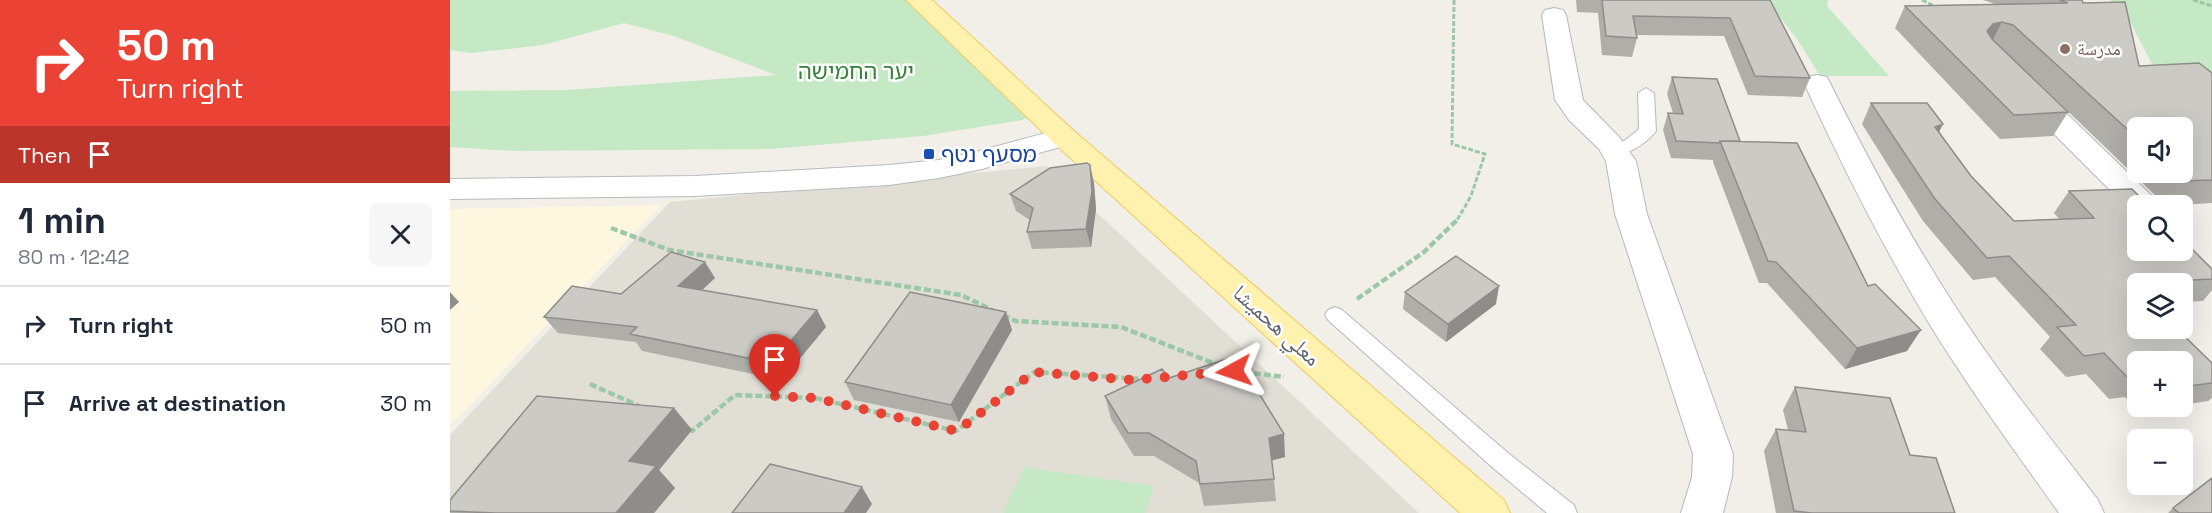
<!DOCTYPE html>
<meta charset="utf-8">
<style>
:root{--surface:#fff;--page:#f6f6f7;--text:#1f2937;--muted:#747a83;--line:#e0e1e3}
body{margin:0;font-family:"Space Grotesk","Noto Naskh Arabic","Noto Sans Hebrew",sans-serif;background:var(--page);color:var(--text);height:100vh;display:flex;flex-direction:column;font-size:22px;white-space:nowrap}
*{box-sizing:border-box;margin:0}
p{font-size:20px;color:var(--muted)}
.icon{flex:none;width:33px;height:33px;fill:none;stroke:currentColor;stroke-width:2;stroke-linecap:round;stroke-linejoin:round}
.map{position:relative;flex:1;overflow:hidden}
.panel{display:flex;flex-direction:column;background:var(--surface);width:450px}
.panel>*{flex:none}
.guide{background:#ea4335;color:#fff;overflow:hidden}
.controls{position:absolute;left:1677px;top:117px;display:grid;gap:12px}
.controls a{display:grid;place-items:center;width:66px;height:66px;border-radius:9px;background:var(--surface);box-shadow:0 6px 24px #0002;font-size:30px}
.pin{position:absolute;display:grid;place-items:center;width:51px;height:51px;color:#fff;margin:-62px -26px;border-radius:50% 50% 50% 0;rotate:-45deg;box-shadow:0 0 6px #0007}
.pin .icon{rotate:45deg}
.me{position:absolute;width:66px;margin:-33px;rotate:265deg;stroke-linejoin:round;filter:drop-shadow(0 0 4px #0008)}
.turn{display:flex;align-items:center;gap:21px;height:126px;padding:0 18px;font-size:27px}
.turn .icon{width:78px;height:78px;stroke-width:2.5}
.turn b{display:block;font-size:42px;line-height:51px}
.then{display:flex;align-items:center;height:57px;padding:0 18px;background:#0003;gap:12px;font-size:22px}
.round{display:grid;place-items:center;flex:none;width:63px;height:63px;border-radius:9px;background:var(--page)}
.summary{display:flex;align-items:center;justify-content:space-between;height:102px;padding:0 18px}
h1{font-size:36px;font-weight:600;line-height:45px}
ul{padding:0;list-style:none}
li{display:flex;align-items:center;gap:18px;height:78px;padding:0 18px;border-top:2px solid var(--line)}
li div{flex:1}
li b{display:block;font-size:22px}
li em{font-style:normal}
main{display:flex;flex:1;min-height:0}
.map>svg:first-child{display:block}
.commercial{fill:#fef7e0}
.education{fill:#e1ded6}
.green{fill:#c5e8c5}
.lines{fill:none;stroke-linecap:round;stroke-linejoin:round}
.lane-casing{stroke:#b5b8bc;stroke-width:2}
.street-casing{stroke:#b5b8bc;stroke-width:2}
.secondary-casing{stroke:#b6babf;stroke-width:2}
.primary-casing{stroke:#f2c960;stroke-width:2}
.path-far1{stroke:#9cc7a9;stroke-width:3;stroke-dasharray:5 2;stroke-linecap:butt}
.path{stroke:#9cc7a9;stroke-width:4.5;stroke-dasharray:7 3;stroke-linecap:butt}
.lane{fill:#fff;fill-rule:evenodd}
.street{fill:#fff;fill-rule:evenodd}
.secondary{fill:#fff;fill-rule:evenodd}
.primary{fill:#fff2af;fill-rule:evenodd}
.wall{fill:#afaea9;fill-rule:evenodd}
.shaded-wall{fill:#8f8d8a}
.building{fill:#cccac5;stroke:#8f8d8a;stroke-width:1.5}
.route{stroke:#ea4335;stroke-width:10;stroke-dasharray:0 18}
.education-dot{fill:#8d6e63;stroke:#fff;stroke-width:2}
.transit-dot{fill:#1a4fb4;stroke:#fff;stroke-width:2}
.labels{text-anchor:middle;stroke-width:5;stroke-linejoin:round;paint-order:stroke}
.far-education-label{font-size:18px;fill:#785e54;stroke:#fff;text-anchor:start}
.park-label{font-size:22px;fill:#348238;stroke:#fff}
.transit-label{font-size:22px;fill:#164399;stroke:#fff;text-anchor:start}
.street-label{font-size:22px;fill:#5f6368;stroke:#fff}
</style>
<main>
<section class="panel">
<div class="guide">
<div class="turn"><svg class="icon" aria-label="right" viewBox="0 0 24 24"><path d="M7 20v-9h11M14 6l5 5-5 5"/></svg><div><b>50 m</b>Turn right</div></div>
<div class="then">Then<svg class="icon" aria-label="arrive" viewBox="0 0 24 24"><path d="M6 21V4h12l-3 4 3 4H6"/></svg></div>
</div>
<div class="summary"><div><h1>1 min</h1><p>80 m · 12:42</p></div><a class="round"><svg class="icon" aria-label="close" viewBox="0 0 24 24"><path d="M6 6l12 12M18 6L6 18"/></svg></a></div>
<ul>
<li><svg class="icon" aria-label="right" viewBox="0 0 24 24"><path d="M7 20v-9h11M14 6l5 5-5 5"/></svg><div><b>Turn right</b></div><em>50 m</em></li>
<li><svg class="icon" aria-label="arrive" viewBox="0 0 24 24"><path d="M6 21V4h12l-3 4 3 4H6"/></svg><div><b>Arrive at destination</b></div><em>30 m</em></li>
</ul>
</section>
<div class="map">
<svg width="1762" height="513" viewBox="0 0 1762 513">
<rect width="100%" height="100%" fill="#f1efe8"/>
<!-- commercial -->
<path class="commercial" d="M211 205 0 426V209Z"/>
<!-- education -->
<path class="education" d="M597 166 969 513H0V435L220 202Z"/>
<!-- green -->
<path class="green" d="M0 0H471L561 78 597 106 572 120 473 136 320 149 66 151 0 147V91L117 90 326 75 224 36 174 23 93 45 21 53 0 50Z
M1317 0H1378L1377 6 1439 76H1370L1349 42Z
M1660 0H1762V81L1710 79 1676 14Z
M574 467 704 486 695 513H553Z"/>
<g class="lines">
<defs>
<path id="lane" d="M1196 88 1204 93 1206 131C1196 144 1175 158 1158 154L1155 150 1158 146 1174 141 1189 129 1188 93Z
M885 307 892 310 1058 453 1124 505 1127 513H1097L1042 467 878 320 875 315 878 310Z"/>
<path id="street" d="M1104 8 1113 10 1116 15 1133 100 1170 138 1186 161 1197 214 1283 454 1282 477 1273 513H1231L1242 477 1243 454 1165 214 1156 161 1149 149 1119 120 1105 100 1092 15 1095 10Z
M1367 75 1377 77 1380 83C1418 159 1458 234 1505 306 1548 373 1599 436 1648 500L1654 513H1609C1565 451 1520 390 1480 325 1433 247 1392 166 1354 83L1357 77Z
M1578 84 1588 86 1705 199 1709 206H1688V214L1683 213 1568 98 1564 92 1568 86Z"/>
<path id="secondary" d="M614 128 624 131 628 137 624 143 532 169 489 178 439 185 245 196 0 199V179L245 176 439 165 489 160 529 151Z"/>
<path id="primary" d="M456 0H482L624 131 1054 500 1060 513H1010L604 143Z"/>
</defs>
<!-- lane casing -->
<use href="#lane" class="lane-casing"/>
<!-- street casing -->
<use href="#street" class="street-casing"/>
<!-- secondary casing -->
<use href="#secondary" class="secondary-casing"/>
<!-- primary casing -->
<use href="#primary" class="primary-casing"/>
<!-- path-far1 -->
<path class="path-far1" d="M1004 0 1002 144 1035 154 1021 196 1006 222
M1472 0 1486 7
M1743 0 1762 6"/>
<!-- path -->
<path class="path" d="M161 228 219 250 511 295 544 311
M907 299 974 252 1007 220
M553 315 566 321 671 327 768 365
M794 372 834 377
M140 384 189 406
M239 429 242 431 285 395 365 398 506 431 584 372 692 379"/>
<!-- lane -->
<use href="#lane" class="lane"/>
<!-- street -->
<use href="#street" class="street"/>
<!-- secondary -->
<use href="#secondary" class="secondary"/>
<!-- primary -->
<use href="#primary" class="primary"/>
</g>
<!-- wall -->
<path class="wall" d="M1126 0H1320L1360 78 1352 97 1298 95 1274 36 1186 35 1187 38 1182 57 1152 55 1148 13 1127 12Z
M1533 0H1632L1633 3 1689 66 1762 73V203L1711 206 1707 197 1551 47 1618 112 1603 136 1550 139 1445 28 1455 6 1545 4ZM1688 128 1732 172H1688Z
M1222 77 1290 141 1418 286 1457 351 1395 369 1317 283H1309L1263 162V160L1221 158 1213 130 1218 113H1223L1217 94Z
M1421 103 1493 124 1489 132 1521 176 1564 221 1610 220 1604 213 1619 191 1762 269V290L1753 301 1732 302V284H1688V328L1762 363V398L1758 401 1732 405V362H1688V406H1723L1689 411 1675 397 1659 399 1636 374 1616 377 1590 349 1600 337 1545 277 1523 280 1473 221 1412 124Z
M644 183 646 209 641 247 582 249 577 232 580 220 566 211 560 194Z
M265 278 252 290 367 310 376 327 332 380 192 351 186 342 108 333 94 317 171 294Z
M955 292 1046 304 996 342 953 309Z
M556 312 562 330 509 422 404 400 395 382Z
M719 378 835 457 822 460 826 501 754 506 749 483 704 456H684L661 419 655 396Z
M1345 387 1460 455 1505 513H1326L1314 451 1326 429 1338 430 1333 410Z
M224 408 242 430 209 470 225 488 204 513H0V500Z
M1723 508 1762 513H1718Z"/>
<!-- shaded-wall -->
<path class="shaded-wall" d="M1552 22 1540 45 1537 31 1543 24Z
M1493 124 1482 145 1485 127Z
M640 165 644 183 646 209 641 247 636 229Z
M255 262 265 278 239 302 228 286Z
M1049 286 1046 304 996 342 998 324Z
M0 292 9 302 0 310Z
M367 310 376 327 332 380 322 363Z
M556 312 562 330 509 422 501 405Z
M1471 330 1457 351 1395 369 1407 348Z
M224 408 242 430 209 470 225 488 204 513H166L179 461Z
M834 434 835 457 820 461 819 438Z
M412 487 422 504 416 513H394Z"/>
<!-- building -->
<path class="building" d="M1152 0H1320L1360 78 1305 76 1280 18 1183 16 1187 38 1156 36Z
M1609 0H1632L1633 3 1675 2 1689 66 1749 63 1762 73V180L1730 181 1724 172H1732V128H1688V139L1563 25 1552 22 1543 24 1537 31 1542 39 1618 112 1564 115 1455 6 1618 3Z
M1222 77 1267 79 1290 141H1270L1269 143 1226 141 1218 113 1233 114Z
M1421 103H1477L1493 124 1485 127 1521 176 1564 221 1644 218 1619 191 1682 189 1699 206H1688V250H1732V239L1762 269V279L1679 283 1688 291V328H1726L1762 363V383L1732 387V362H1688V376L1678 378 1654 353 1634 356 1607 327 1626 325 1559 256 1537 258 1485 199Z
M1270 141 1347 143 1418 286 1425 284 1471 330 1407 348 1326 262 1318 261Z
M637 163 640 165 642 191 636 229 577 232 583 208 560 194 600 168Z
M221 252 255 262 228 286 367 310 322 363 180 334 187 327 94 317 122 286 171 294Z
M1006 256 1049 286 998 324 955 292Z
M460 292 556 312 501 405 395 382Z
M786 356 834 434 819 438 824 479 750 484 746 461 699 433H678L655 396 712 369 719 378Z
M1345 387 1440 398 1460 455 1486 458 1505 513H1362L1344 511 1326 429 1356 432Z
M87 396 224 408 179 461 206 466 166 513H45L0 511V500Z
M320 464 412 487 394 513H282Z
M1762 478V513H1729L1723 508Z"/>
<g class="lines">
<!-- route -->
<path class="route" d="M325 396 365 398 507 431 584 372 683 380 784 371"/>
</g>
<!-- markers -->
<circle class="education-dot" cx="1615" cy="49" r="6"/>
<rect class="transit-dot" x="473" y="148" width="12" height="12" rx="3"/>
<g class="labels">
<!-- far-education labels -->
<g class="far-education-label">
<text x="1627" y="55">مدرسة</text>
</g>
<!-- park labels -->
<g class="park-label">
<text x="406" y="79">יער החמישה</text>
</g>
<!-- transit labels -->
<g class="transit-label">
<text x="491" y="162">מסעף נטף</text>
</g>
<!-- street labels -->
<g class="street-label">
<text transform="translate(827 325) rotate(42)" y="8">معلي هحميشا</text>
</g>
</g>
</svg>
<div class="controls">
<a><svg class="icon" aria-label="sound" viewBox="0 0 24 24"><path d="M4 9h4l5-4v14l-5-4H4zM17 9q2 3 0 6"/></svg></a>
<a><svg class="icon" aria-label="search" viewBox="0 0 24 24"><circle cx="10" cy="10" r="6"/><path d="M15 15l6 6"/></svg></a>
<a><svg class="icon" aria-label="layers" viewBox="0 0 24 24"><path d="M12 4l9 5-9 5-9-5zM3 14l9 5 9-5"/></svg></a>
<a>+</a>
<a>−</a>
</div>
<div class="pin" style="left:325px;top:396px;background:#d93025"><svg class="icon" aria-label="arrive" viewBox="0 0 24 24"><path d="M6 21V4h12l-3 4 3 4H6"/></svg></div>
<svg class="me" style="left:784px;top:371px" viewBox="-20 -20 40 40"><path d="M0-17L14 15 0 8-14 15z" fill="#ea4335" stroke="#fff" stroke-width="4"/></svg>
</div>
</main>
